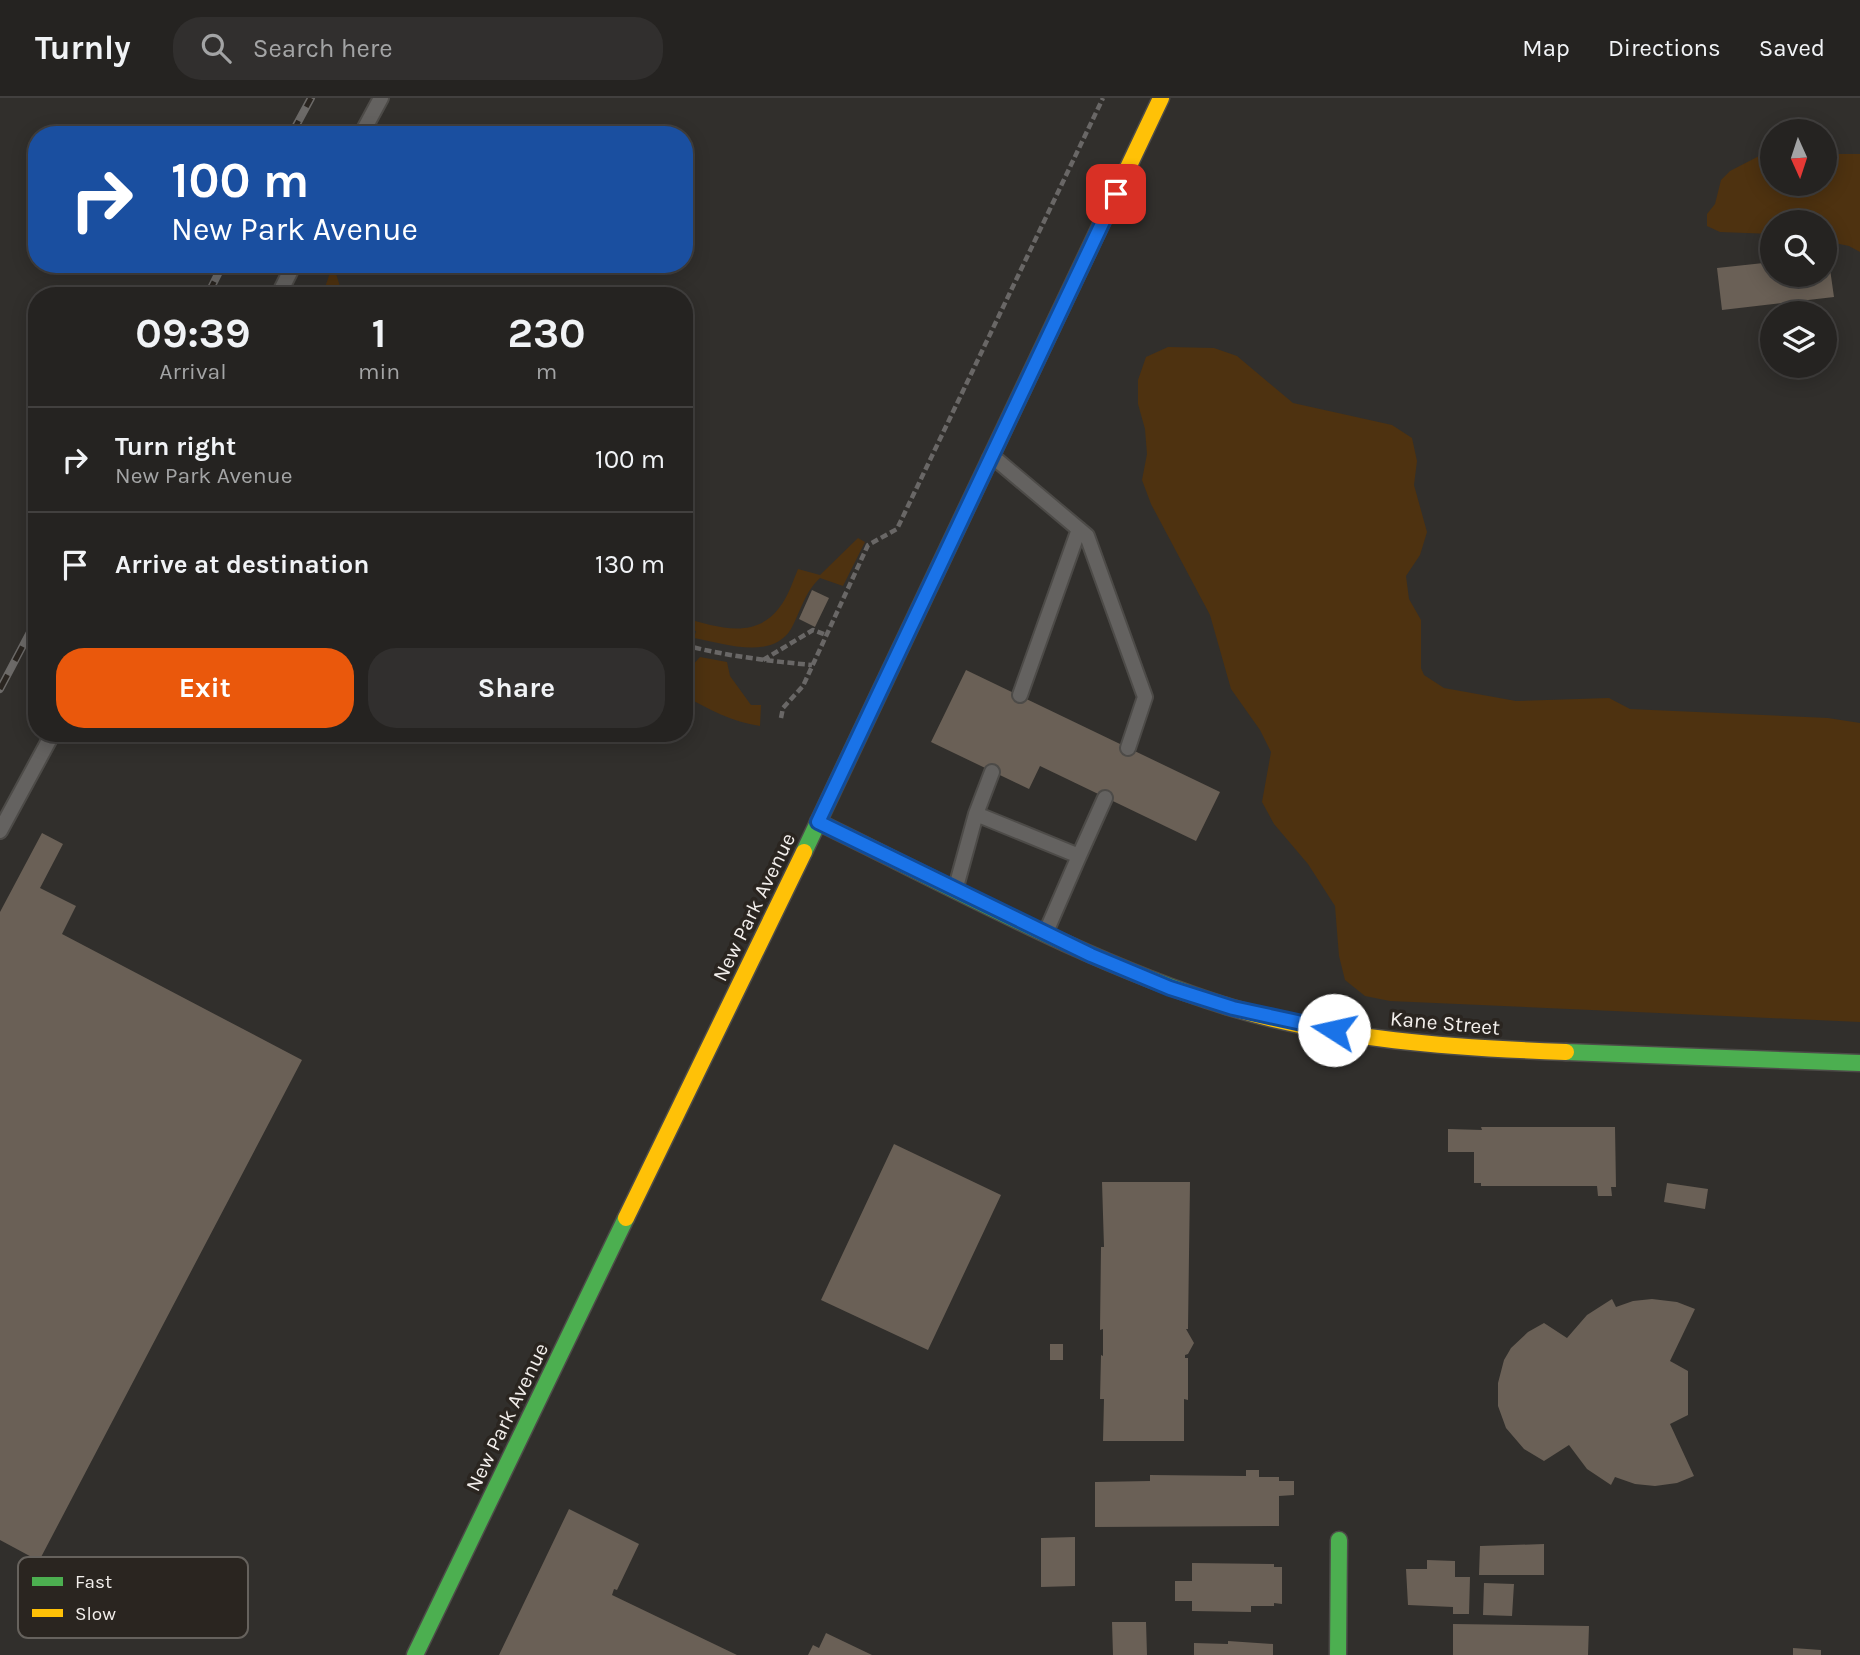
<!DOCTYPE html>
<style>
:root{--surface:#252321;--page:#312f2e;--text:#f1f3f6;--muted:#a3a4a5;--line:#42403f;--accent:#ea580c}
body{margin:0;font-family:Karla,sans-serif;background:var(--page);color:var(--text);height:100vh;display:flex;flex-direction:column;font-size:26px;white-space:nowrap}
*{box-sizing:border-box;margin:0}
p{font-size:23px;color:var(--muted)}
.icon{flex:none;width:38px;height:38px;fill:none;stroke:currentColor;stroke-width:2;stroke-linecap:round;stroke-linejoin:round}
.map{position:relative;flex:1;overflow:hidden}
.drawer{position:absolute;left:28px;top:189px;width:665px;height:455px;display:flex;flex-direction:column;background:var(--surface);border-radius:28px;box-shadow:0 4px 18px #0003,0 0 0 2px var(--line)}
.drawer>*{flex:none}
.top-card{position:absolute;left:28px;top:28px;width:665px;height:147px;border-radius:28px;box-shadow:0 4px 18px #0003,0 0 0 2px var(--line);background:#1a4fa0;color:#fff;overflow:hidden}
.needle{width:46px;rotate:177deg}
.fabs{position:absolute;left:1760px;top:21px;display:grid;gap:14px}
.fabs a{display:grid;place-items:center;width:77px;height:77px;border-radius:50%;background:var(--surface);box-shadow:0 4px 18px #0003,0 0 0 2px var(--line);font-size:35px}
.pin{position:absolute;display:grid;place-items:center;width:60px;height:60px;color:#fff;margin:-30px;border-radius:14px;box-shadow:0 4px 10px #0006}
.me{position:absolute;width:77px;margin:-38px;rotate:280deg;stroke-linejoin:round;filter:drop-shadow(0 0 5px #0008)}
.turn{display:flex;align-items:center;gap:24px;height:147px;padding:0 28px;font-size:32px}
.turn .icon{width:91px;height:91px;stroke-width:2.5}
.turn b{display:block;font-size:49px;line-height:60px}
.eta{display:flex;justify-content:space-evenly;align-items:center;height:119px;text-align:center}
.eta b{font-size:42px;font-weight:700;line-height:49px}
.primary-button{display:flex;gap:14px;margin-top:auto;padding:14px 28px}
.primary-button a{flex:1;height:80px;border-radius:28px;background:var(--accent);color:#fff;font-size:28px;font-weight:700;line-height:80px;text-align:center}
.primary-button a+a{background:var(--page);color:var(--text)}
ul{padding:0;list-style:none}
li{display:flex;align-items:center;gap:21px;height:105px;padding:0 28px;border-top:2px solid var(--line)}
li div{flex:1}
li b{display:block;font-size:26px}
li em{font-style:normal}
header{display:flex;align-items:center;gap:42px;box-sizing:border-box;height:98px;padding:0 35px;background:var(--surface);border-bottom:2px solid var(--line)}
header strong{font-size:33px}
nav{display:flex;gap:38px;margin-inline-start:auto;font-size:24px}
.search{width:490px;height:63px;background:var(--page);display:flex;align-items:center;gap:18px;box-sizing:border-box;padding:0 24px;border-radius:28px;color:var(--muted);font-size:26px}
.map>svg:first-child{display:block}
.green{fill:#4e3210}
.building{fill:#6a6056}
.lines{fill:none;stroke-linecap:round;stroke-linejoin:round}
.lane-casing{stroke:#4d4b48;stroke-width:18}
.fast-casing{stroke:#4d4b48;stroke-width:19}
.slow-casing{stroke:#4d4b48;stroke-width:19}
.path{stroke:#696766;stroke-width:4.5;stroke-dasharray:7 3.5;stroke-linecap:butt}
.lane{stroke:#646260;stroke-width:14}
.fast{stroke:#4caf50;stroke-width:16}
.slow{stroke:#ffc107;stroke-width:16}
.rail-casing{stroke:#6c6a68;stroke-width:8}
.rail{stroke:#2a2520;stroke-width:5;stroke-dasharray:16;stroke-linecap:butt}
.route-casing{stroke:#114b97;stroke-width:18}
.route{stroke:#1a73e8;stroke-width:12}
.labels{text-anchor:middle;stroke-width:7;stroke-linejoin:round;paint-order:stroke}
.street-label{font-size:21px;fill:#f3efec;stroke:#2a2520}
.key{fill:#2a2520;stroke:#66625d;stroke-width:2}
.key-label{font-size:19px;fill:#f3efec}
</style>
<header>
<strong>Turnly</strong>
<div class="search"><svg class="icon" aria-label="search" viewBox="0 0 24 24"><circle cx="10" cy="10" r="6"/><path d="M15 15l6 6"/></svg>Search here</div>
<nav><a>Map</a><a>Directions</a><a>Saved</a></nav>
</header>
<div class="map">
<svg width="1860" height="1557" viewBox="0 0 1860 1557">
<rect width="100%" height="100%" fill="#312f2c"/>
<!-- green -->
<path class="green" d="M1763 56H1773V86H1825V56H1860V154L1849 148 1825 143V124H1773V136L1720 134 1707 128V116L1715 106 1721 82 1730 73Z
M333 166 343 198H322Z
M1168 249 1214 250 1237 258 1293 305 1392 327 1412 340 1417 363 1414 387 1427 434 1420 457 1406 478 1409 501 1421 522V570L1424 577 1444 590 1516 603 1609 600 1630 611 1828 620 1860 625V924L1390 903 1365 898 1345 882 1339 858 1335 808 1308 766 1274 726 1262 704 1271 654 1260 632 1231 591 1210 517 1151 406 1142 382 1147 356 1145 331 1138 306V282L1146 259Z
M858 440 865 444 843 488 820 480C804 495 801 513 791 531 771 563 723 545 694 540L696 533 684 530V520C717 529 755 542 779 510 788 499 793 483 798 471L820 477Z
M700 559 727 564 730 578 751 607H761L760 628C732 624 709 611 684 598V571L690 570Z"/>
<!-- building -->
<path class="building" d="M1825 157H1828L1834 199 1722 212 1717 170 1773 164V177H1825Z
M812 492 829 500 815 529 799 521Z
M966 572 1220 694 1196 743 1040 668 1029 691 931 644Z
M42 735 63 746 40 790 76 808 62 836 302 962 39 1463 0 1442V814Z
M1481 1029H1615L1616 1089H1611L1612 1098H1598L1597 1088H1481V1085H1474V1054H1448V1031L1482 1032Z
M894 1046 1001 1097 928 1252 821 1202Z
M1102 1084H1190L1188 1231H1186L1194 1245 1188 1256 1185 1257V1260H1188V1302L1184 1301V1343H1103L1104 1301H1100L1101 1257 1103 1258V1231L1100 1232 1101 1149H1104Z
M1667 1085 1708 1091 1705 1111 1664 1104Z
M1612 1201 1616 1209 1633 1203 1652 1201 1677 1204 1695 1211 1670 1263 1688 1273V1317L1670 1326 1694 1378 1677 1385 1655 1388 1635 1386 1615 1379 1611 1387 1587 1371 1569 1347 1544 1363 1524 1351 1506 1330 1498 1308V1285L1504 1262 1511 1250 1528 1234 1544 1225 1567 1240 1587 1217Z
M1050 1246H1063V1262H1050Z
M1246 1372H1259V1379H1279V1383H1294V1397L1279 1398V1428L1095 1429V1384L1150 1383V1377L1246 1378Z
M569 1411 639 1446 617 1492 614 1491 612 1497 737 1557H499Z
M1075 1439V1488L1041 1489V1440Z
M1544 1446V1477H1479L1480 1448Z
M1427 1462 1455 1463V1479H1470L1469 1516H1453V1509L1408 1507 1406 1471H1427Z
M1192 1465 1274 1466V1469H1282V1506L1274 1505V1508H1251V1514L1192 1513V1503H1175V1483H1192Z
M1484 1485 1514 1486 1512 1518 1483 1517Z
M1112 1524H1146L1147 1557H1113Z
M1453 1526 1589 1528 1588 1557H1453Z
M826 1535 872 1557H808L813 1547 819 1550Z
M1228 1543 1273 1546V1557H1194V1545L1228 1546Z
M1793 1550 1821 1552V1557H1793Z"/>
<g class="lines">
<defs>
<path id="lane" d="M361 37 381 0
M278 198 294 166
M992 358 1087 438 1145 599 1128 650
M1020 597 1079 431
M976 716 1079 758 1046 834
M0 733 53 635
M1079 758 1105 700
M956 789 976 716 992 674"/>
<path id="fast" d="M818 724C952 789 1084 863 1226 908
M804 754 990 361
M1566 954 1860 965
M415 1557 626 1120
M1338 1557 1339 1442"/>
<path id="slow" d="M990 361 1161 0
M1226 908C1335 942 1453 950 1566 954
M626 1120 804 754"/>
</defs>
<!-- lane casing -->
<use href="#lane" class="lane-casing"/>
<!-- fast casing -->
<use href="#fast" class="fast-casing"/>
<!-- slow casing -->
<use href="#slow" class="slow-casing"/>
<!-- path -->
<path class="path" d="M684 547C726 558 769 563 812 567
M763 562 813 532 826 537
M31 594 37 584
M781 620 783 610 803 588 868 447 897 431 1103 0"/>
<!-- lane -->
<use href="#lane" class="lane"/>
<!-- fast -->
<use href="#fast" class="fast"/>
<!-- slow -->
<use href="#slow" class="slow"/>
<defs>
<path id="rail" d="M291 37 311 0
M207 198 223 166
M0 591 37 521"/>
</defs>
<!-- rail casing -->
<use href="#rail" class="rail-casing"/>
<!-- rail -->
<use href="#rail" class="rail"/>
</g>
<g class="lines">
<defs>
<path id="route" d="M1116 96 818 724 1091 857 1170 890 1233 910 1334 932"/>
</defs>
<!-- route casing -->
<use href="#route" class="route-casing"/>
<!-- route -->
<use href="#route" class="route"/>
</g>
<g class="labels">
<!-- street labels -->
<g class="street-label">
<text transform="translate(754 809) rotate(-64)" y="7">New Park Avenue</text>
<text transform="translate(1445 925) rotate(5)" y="7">Kane Street</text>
<text transform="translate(507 1319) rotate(-64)" y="7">New Park Avenue</text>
</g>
</g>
<!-- legend -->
<rect x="18" y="1459" width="230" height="81" rx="10" class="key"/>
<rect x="32" y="1479" width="31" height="9" fill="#4caf50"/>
<rect x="32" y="1511" width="31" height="8" fill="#ffc107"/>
<g class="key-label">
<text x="75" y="1490">Fast</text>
<text x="75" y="1522">Slow</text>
</g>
</svg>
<div class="fabs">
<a><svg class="needle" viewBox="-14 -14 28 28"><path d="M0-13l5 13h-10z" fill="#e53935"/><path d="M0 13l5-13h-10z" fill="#a3a4a5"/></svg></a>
<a><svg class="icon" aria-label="search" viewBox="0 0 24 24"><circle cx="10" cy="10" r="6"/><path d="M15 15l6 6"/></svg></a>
<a><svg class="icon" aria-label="layers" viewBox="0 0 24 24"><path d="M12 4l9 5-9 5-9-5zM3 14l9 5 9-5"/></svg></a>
</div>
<div class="pin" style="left:1116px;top:96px;background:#d93025"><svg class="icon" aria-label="arrive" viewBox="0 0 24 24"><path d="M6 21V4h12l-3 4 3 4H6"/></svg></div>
<svg class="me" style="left:1334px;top:932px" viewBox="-20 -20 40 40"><circle r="19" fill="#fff"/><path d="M0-13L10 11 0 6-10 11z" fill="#1a73e8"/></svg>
<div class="top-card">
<div class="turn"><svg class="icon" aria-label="right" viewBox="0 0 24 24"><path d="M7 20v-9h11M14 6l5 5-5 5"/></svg><div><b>100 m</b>New Park Avenue</div></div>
</div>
<section class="drawer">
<div class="eta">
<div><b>09:39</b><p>Arrival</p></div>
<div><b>1</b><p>min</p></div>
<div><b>230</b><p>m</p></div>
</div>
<ul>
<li><svg class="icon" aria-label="right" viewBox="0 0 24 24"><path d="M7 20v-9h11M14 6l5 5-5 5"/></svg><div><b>Turn right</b><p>New Park Avenue</p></div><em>100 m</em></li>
<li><svg class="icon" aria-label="arrive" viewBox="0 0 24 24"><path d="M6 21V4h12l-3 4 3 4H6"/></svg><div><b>Arrive at destination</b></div><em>130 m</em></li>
</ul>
<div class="primary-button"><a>Exit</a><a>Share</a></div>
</section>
</div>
